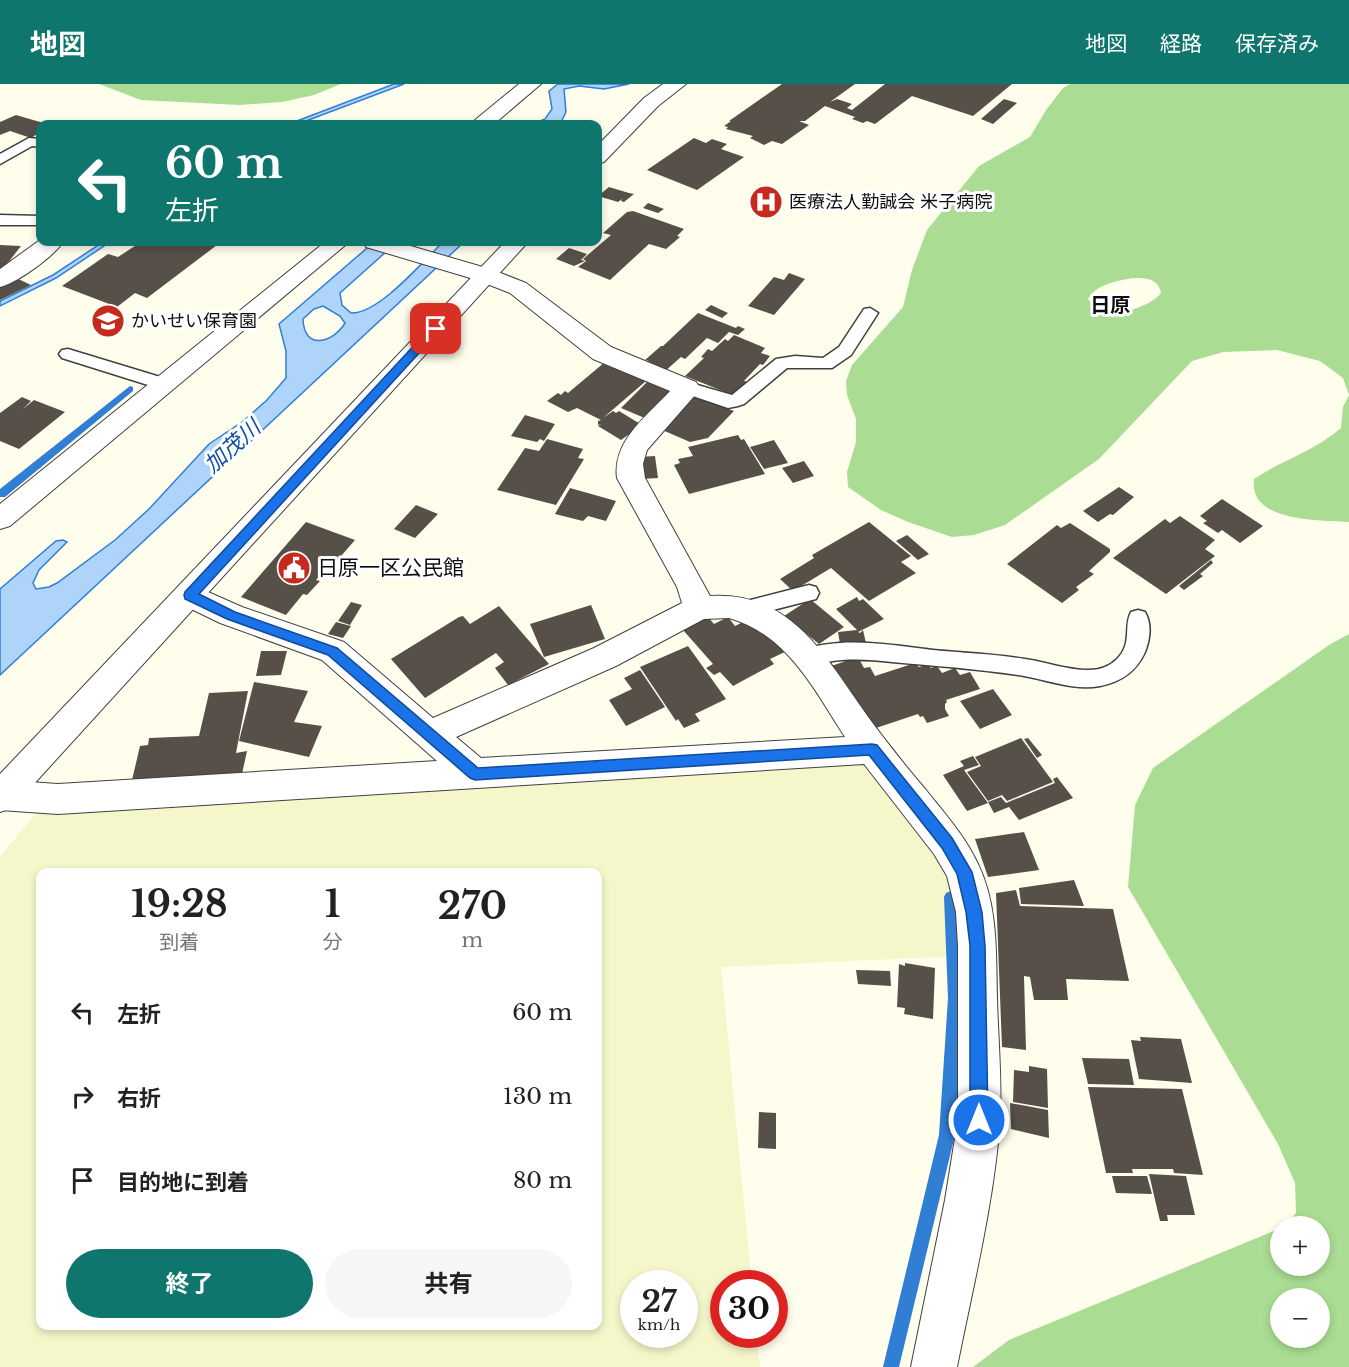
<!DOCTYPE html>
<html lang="ja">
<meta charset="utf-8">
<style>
:root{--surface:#fff;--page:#f6f6f6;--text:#222;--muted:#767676;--accent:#0f766e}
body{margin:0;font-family:"Libre Baskerville","Noto Sans JP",serif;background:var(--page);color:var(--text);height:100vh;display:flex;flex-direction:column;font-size:22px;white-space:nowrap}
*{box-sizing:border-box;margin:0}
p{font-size:20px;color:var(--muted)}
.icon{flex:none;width:33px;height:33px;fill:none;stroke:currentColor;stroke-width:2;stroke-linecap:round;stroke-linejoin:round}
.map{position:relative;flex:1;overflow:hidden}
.sheet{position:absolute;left:36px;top:784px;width:566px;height:462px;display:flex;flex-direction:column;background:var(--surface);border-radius:12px;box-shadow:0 3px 9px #0003}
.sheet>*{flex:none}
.banner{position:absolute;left:36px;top:36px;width:566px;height:126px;border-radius:12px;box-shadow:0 3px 9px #0003;background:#0f766e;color:#fff;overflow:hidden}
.fabs{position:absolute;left:1270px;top:1132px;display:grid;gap:12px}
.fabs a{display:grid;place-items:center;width:60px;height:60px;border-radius:50%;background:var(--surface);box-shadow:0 3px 9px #0003;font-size:30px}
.speed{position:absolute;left:620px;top:1186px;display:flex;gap:12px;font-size:30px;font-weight:700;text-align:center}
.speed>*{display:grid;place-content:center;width:78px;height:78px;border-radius:50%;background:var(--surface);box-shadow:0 3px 9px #0003;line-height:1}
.speed small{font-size:15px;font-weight:400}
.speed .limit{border:9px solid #d22;background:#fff;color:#111}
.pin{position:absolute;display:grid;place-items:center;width:51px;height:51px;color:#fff;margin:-26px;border-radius:12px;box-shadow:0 3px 9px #0006}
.me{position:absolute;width:66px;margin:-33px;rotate:0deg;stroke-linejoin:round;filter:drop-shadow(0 0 4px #0008)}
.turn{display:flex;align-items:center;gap:21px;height:126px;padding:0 30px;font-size:27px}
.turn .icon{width:78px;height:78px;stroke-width:2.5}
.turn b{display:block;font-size:42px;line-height:51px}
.eta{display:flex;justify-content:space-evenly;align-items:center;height:102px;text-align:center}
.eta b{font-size:36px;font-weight:700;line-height:42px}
.button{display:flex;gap:12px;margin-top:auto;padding:12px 30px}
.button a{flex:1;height:69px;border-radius:36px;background:var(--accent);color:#fff;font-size:24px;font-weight:700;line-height:69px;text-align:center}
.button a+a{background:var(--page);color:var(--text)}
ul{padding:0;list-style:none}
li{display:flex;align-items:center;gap:18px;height:84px;padding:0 30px}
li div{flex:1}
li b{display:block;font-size:22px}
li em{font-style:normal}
header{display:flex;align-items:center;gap:36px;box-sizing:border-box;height:84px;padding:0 30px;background:var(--accent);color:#fff}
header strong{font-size:28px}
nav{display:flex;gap:33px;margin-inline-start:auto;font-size:21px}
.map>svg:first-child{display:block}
.farmland{fill:#f5f7cb;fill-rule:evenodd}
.forest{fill:#aadd93;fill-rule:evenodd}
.water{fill:#aed4fa;stroke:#317ed5;stroke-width:1.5;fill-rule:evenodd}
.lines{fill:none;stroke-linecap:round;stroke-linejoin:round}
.stream{fill:#317ed5;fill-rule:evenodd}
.building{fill:#565049}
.service-casing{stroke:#404040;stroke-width:3}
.minor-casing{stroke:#404040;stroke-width:2}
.tertiary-casing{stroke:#404040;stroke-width:2}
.service{fill:#fff;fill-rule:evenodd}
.minor{fill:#fff;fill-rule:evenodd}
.tertiary{fill:#fff;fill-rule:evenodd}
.route{fill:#1a73e8;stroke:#114b97;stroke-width:1.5}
.labels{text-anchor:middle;stroke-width:6;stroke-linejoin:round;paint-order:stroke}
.far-poi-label{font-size:18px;fill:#0d0d0d;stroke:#fff;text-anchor:start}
.far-quarter-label{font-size:20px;font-weight:bold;fill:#0d0d0d;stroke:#fff}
.poi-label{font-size:21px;fill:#0d0d0d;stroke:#fff;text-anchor:start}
.water-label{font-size:22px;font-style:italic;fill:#0f50a6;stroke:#fff}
</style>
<header>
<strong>地図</strong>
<nav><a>地図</a><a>経路</a><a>保存済み</a></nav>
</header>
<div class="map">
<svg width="1349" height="1283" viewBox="0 0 1349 1283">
<rect width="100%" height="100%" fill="#fffeed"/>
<!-- farmland -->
<path class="farmland" d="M865 678 885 692 953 797 961 872 721 883 752 1200H723V1251H757L760 1283H0V773L39 725ZM40 789H597V1242H40ZM633 1200H684V1251H633Z"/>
<!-- forest -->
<path class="forest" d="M99 0H341L314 11 282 18 240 21 141 16Z
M1070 0H1349V438C1322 436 1248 439 1254 395 1282 376 1315 367 1341 344L1343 323 1349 311 1343 294 1320 277 1277 266 1223 268 1192 277 1099 375 1005 441 974 451 952 453 908 438 881 426 848 403 847 388 856 358V335L847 311 846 297 852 281 903 223 912 186 927 146 979 82 1030 53 1046 26 1063 4ZM1133 194C1146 194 1158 194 1161 209 1152 221 1123 231 1107 229 1099 228 1093 221 1088 215 1097 200 1116 197 1133 194Z
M1349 550V1283H973L1009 1256 1281 1144V1182H1320V1143H1284L1296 1129 1295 1099 1278 1060 1128 803 1135 721 1153 684 1329 561ZM1281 1215H1320V1254H1281Z"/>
<!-- water -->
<path class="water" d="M394 0H404L298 40H289Z
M558 0H629L604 5 579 2 564 5 566 28 560 40H533L545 35 552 25 549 7Z
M103 158H110L56 194 0 222V217L53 191Z
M374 158H397L340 209 342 221 351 229C379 230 423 177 443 158H464L0 591V505L56 457 63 456 67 458 39 486 33 499 36 505 49 503 57 499 115 456 149 425 209 360 242 338 267 316 286 294V267L279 240ZM323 222 340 232 345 239C333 259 304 267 303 235L314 225Z"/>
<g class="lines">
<!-- stream -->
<path class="stream" d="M130 302 133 303V307L5 413H0V405Z
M951 807 956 809 958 813 962 914 955 1051 899 1283H883L939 1051 948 914 944 813 946 809Z"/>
</g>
<!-- building -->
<path class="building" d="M782 0H855L830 18 837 15 852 20 847 24 852 26 885 0H1012L973 32 912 12 875 40 867 37 863 39 852 35 855 33 825 22 805 37H799L809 41 782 60 772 57 764 61 750 54 753 52 726 45 728 43 724 42 731 37H729Z
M1004 15 1017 19 993 40 981 35Z
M16 31 47 40H40V48L31 54 10 47 0 51V38Z
M694 54 706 59 712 55 727 60 721 65 744 73 697 106 647 86Z
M609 103 629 109 634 110 624 118 621 117 622 115 618 118 598 112Z
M648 119 664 125 658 129 643 124Z
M633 127 684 145 677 152 680 153 666 165 649 160 610 196 578 183 586 177 583 175 611 151 603 149 627 128Z
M141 158H221L147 214 135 209 117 223 62 202 108 170 118 173Z
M0 161 21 162 0 189Z
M569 164 587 170 581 176 585 177 574 182 556 175Z
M789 189 805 195 774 231 748 222 774 193 784 196Z
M14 193 31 201 0 216V201Z
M711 221 728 229 722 234 705 226Z
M698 229 736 244 738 242 745 245 738 251 729 248 718 259 707 254 685 275 681 273 664 288 645 281 649 277 645 276 661 262H663Z
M734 251 765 264 761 269 770 272 763 281 760 280 744 297 749 298 735 312 685 292 704 274 701 273 708 265 712 267 725 255 728 257Z
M605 278 646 297 603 334 613 327 616 329 619 327 642 341 621 356 598 342 601 340 598 341V337L601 336 577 324 568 328 547 317 558 309 561 311 565 307 568 309Z
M649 296 675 306 647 335 621 324Z
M694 312 734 327 708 354 690 358 660 345Z
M22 313 31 317 23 325 34 316 65 328 19 365 0 357V329Z
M525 331 555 340 544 357 540 355 537 358 511 352Z
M738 351 741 356 744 355 765 390 689 410 674 381 680 379 678 375 693 372 688 363Z
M547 355 583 365 578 374 584 375 556 421 497 406 525 364 539 367Z
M774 356 788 379 764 385 750 363Z
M655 372 658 394 642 395 639 373Z
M804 377 814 392 793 399 782 384Z
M1119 403 1134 413 1113 431 1110 430 1098 438 1083 427Z
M570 404 616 417 606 437 588 432 583 437 555 430Z
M1222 415 1263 442 1240 459 1222 446 1218 449 1203 439 1207 437 1200 432Z
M416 421 438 430 415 454 394 445Z
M1180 432 1215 456 1205 465 1215 472 1166 510 1113 474 1165 435 1170 439Z
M306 438 355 456 335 479 331 478 316 496 320 497 307 511 303 510 286 531 241 513Z
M869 438 911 472 901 478 916 489 869 517 831 484 793 507 780 495 814 474 812 471Z
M1070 439 1110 465V468L1089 487 1094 490 1076 503 1079 506 1062 519 1007 480 1057 441 1061 444Z
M907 451 929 470 918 476 896 457Z
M1211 476 1213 479 1200 490 1203 492 1184 506 1179 502Z
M857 513 859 517 863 515 884 535 858 548 860 549 863 546 866 559 840 560 838 548 857 546 836 525Z
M810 515 844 543 819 560 784 532Z
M351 518 362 521 350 541 338 537Z
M591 521 605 555 544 573 530 540Z
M499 522 549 580 508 601 495 584 504 578 496 569 425 614 391 575 459 533 463 532 470 540Z
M708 533 714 540 728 533 735 542 749 535 787 567 770 575 774 580 733 602 720 588 714 591 706 584 713 580 683 546Z
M336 538 351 542 343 554 328 550Z
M688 562 726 615 695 630 700 637 684 644 678 635 676 637 640 583Z
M261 567H287L281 591 256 592Z
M858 573 864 584 870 583 875 592 915 579 919 583 928 580 931 584 937 582 942 589 955 584 960 591 970 588 980 605 946 616 947 618 945 620V625L949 632 927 639 923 632 920 633 918 630 873 645 856 616 852 618 831 582Z
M640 586 665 623 626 642 609 616 632 605 624 594Z
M254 598 308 607 294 638 322 642 309 673 239 657Z
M993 605 1012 631 980 645 960 617Z
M248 607 236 669 247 667 242 690 140 698 141 695 132 696 140 662 148 661 149 654 199 652 209 609Z
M1021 654 1053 698 1007 717 1002 711 988 717 967 688 981 682 975 673Z
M1028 654 1042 671 1037 674 1024 655Z
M973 672 979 681 964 686 988 719 967 727 943 691 964 682 960 677Z
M1057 693 1073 714 1019 736 1009 723 994 729 988 718 1001 713 1006 719 1055 699 1053 695Z
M1024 748 1039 786 988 793 975 755Z
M1074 796 1084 822 1021 820 1019 804Z
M1016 806 1020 822 1113 825 1129 897 1066 895 1068 916H1034L1030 893 1024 892 1026 966 1002 963 996 809Z
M905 879 935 884 933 935 904 930 905 924 897 923 899 880 905 882Z
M856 886 890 887 891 902 858 900Z
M1140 953 1181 955 1192 999 1139 995 1131 956 1141 957Z
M1082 974 1129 975 1134 1001 1088 1000Z
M1029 982 1047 985 1048 1024 1013 1018 1014 986 1029 988Z
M1088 1003 1182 1005 1203 1091 1174 1089 1173 1085H1132L1133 1089H1106Z
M1010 1019 1048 1026 1049 1054 1011 1045Z
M759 1028 776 1029V1065L758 1064Z
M1149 1090 1186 1092 1195 1131H1167L1168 1137H1160Z
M1112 1092H1147L1152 1110 1116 1109Z"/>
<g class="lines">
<defs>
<path id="service" d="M29 54 40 55V63L32 62 0 80V70Z
M0 131 40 132V141H0Z
M870 224 878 229 851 271 832 284H787L744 320 738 322 728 324 681 308 678 304 681 300 687 298 732 311 776 275 795 272 823 274 839 263 864 225Z
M68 265 170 296 173 300 170 304 164 306 62 274 59 270 62 266Z
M809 501 816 503 819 509 816 515 742 534 735 532 732 526 735 520Z
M1138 526 1145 528C1152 540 1150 555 1145 568 1136 588 1121 598 1100 602 1074 607 1048 596 1024 592 980 585 936 582 892 578 875 576 859 575 842 576 828 577 814 582 801 578L798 572 801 566C844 552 890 561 933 566 964 569 995 570 1025 575 1046 578 1067 586 1088 586 1099 586 1109 583 1117 575 1133 559 1123 543 1131 528Z"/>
<path id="minor" d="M519 0H541L494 40H472L475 36Z
M40 156 63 158C53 173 17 199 0 203V185Z
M325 158H349L10 442 0 445V420Z
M363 158H397L493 186 526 199 611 263 696 298 700 304 696 310 647 366 643 380 645 394 710 512C786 507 821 565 859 620 880 650 902 678 926 706 945 730 965 752 978 780 998 821 996 869 997 914 998 954 1002 996 1000 1037 994 1119 973 1202 957 1283H911L945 1116 958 1036V862L956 828 947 792 934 770 864 680 58 730 0 726V696L58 700 437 677 322 576 220 539 179 519 175 511 179 503 190 500 242 523 344 558 433 634 594 564 682 519 677 503 617 394C612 357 647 332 670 307L593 275 510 209 477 196 366 163ZM729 534C788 551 813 604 845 653L481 674 456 653 616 582 704 535Z"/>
<path id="tertiary" d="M663 0H686L658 22 604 78 597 80V62L644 14Z
M505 158H528L12 724 0 728V690Z"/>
</defs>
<!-- service casing -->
<use href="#service" class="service-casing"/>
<!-- minor casing -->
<use href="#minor" class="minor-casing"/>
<!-- tertiary casing -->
<use href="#tertiary" class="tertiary-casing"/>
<!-- service -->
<use href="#service" class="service"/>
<!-- minor -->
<use href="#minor" class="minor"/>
<!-- tertiary -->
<use href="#tertiary" class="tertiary"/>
</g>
<!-- route -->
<path class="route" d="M432 242 441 245 199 510 235 528 337 564 478 684 872 660 877 661 952 754 972 788 982 828 985 862 988 1036 985 1043 979 1045 973 1043 970 1036V862L966 828 957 790 942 764 869 671 475 696 470 694 328 571 227 535 185 515 184 511 185 508Z"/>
<!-- icons -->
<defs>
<symbol id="hospital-disc" viewBox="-11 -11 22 22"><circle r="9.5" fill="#c52b1d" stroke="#fff"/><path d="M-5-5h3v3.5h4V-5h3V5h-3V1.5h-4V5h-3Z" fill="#fff"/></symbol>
<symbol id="school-disc" viewBox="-11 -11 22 22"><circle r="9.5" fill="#c52b1d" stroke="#fff"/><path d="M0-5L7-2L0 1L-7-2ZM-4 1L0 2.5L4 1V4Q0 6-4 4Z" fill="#fff"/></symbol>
<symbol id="civic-disc" viewBox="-11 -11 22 22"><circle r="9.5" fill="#c52b1d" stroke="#fff"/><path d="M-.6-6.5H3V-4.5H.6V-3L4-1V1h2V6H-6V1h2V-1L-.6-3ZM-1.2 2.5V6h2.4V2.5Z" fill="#fff"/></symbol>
</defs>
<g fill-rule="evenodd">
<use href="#hospital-disc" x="747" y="99" width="38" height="38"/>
<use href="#school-disc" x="89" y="218" width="38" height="38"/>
<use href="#civic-disc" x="275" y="465" width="38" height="38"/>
</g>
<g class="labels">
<!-- far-poi labels -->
<g class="far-poi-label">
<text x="789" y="124">医療法人勤誠会 米子病院</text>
<text x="131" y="243">かいせい保育園</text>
</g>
<!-- far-quarter labels -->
<g class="far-quarter-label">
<text x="1110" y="228">日原</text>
</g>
<!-- poi labels -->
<g class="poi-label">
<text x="317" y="491">日原一区公民館</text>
</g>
<!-- water labels -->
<g class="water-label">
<text transform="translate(232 362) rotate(-42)" y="8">加茂川</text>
</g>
</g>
</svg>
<div class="fabs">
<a>+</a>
<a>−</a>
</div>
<div class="speed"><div>27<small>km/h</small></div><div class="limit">30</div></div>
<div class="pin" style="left:436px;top:245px;background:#d93025"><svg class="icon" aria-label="arrive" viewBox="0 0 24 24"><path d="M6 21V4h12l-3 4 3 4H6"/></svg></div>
<svg class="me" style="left:979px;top:1036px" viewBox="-20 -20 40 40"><circle r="17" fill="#1a73e8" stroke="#fff" stroke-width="3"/><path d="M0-11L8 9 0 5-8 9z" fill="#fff"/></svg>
<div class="banner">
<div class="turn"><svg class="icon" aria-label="left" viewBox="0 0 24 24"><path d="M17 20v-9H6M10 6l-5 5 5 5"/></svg><div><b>60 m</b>左折</div></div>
</div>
<section class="sheet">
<div class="eta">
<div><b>19:28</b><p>到着</p></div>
<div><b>1</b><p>分</p></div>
<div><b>270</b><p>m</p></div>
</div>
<ul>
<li><svg class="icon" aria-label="left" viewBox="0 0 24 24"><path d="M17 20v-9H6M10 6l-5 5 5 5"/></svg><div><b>左折</b></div><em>60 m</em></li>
<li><svg class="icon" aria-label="right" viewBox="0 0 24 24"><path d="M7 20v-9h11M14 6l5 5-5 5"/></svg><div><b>右折</b></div><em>130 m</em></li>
<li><svg class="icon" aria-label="arrive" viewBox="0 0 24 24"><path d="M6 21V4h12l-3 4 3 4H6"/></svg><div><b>目的地に到着</b></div><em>80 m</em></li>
</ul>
<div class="button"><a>終了</a><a>共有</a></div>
</section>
</div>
